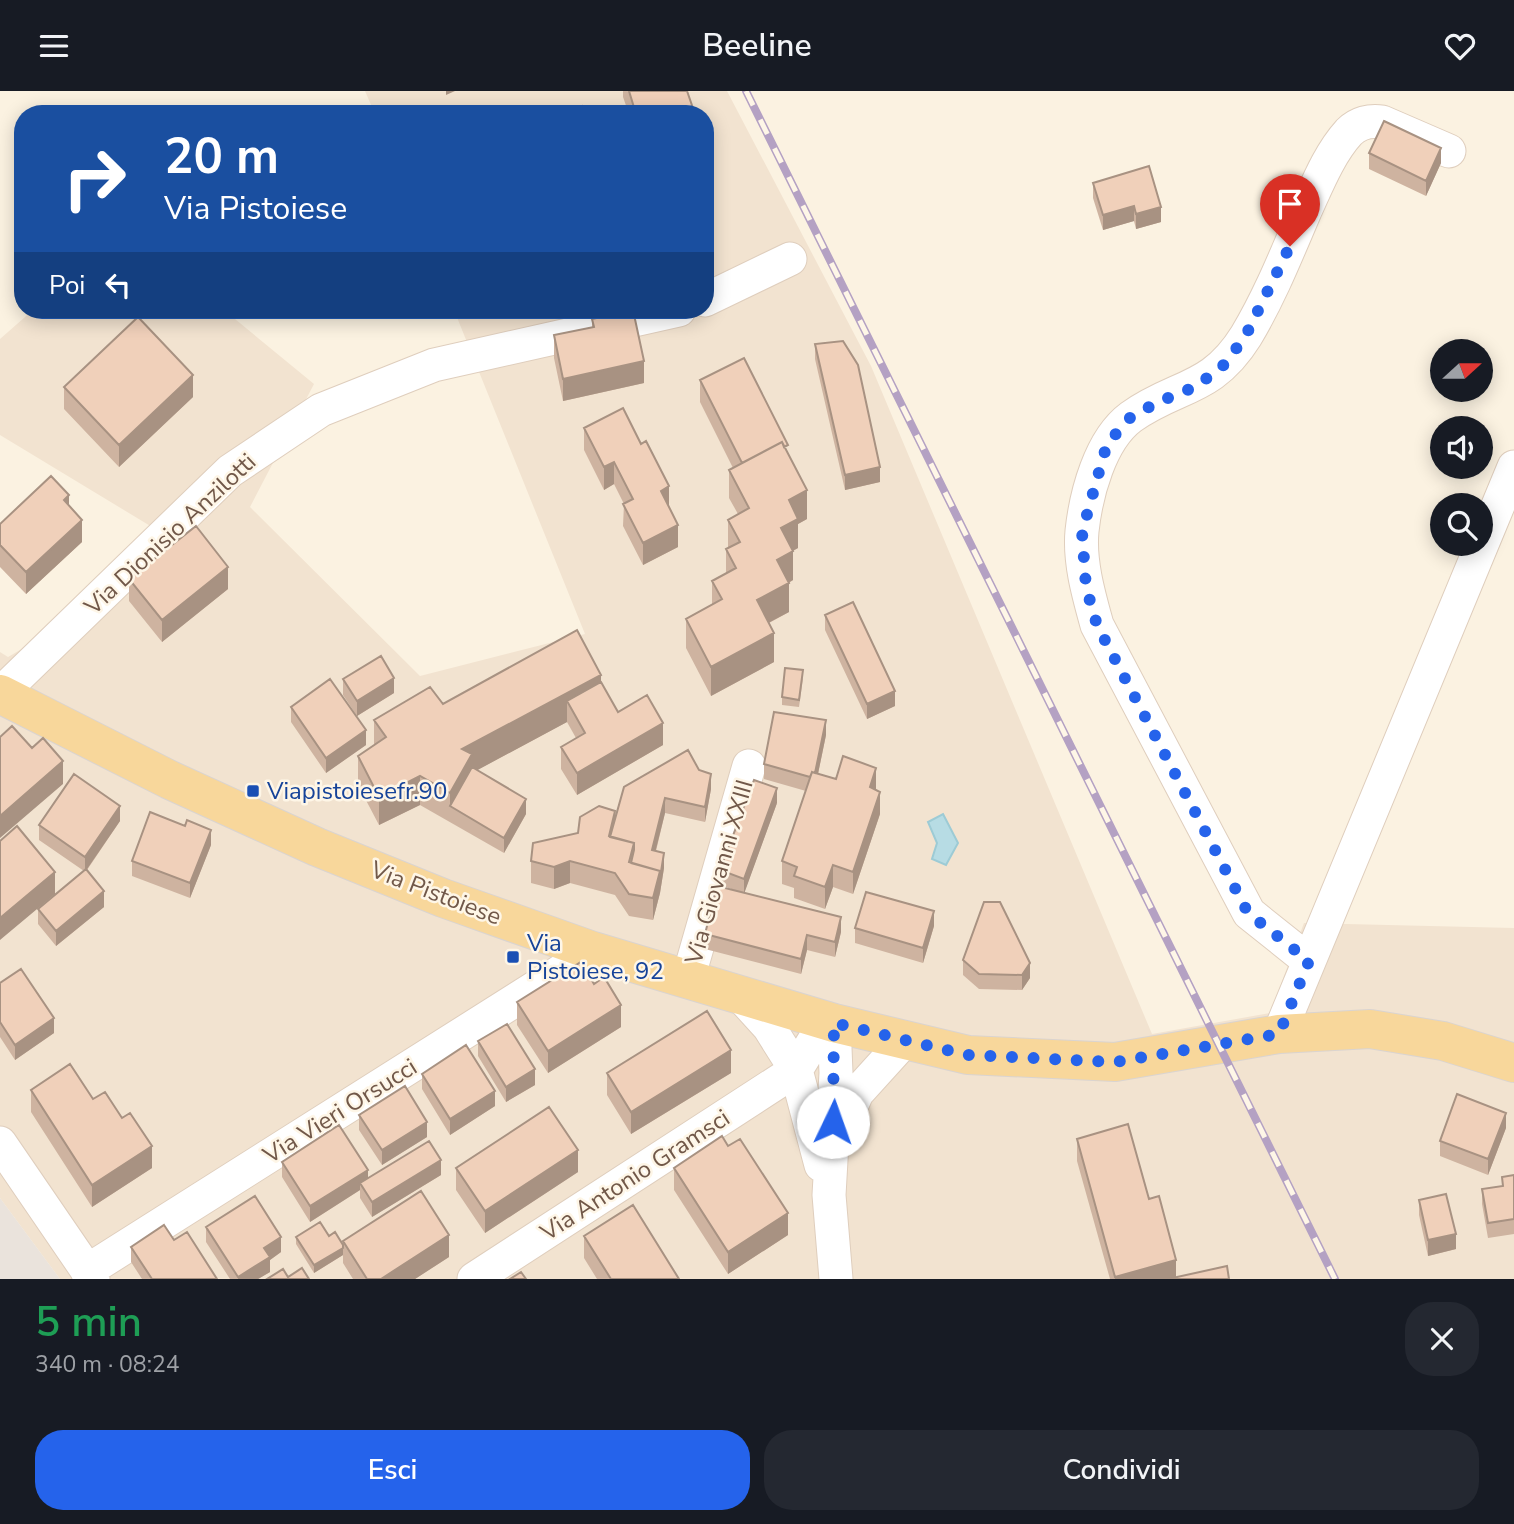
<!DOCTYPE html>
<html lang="it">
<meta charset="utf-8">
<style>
:root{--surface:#171b24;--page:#242831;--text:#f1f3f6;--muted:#9ea1a6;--accent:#2563eb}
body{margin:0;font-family:"Nunito Sans",sans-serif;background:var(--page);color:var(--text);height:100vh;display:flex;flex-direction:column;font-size:26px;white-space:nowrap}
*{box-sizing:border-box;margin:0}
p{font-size:23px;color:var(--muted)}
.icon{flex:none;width:38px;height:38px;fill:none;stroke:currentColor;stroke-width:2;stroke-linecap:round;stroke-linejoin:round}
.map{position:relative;height:1188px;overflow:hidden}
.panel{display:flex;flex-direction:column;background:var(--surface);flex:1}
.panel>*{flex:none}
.guide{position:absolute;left:14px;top:14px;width:700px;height:214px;border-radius:28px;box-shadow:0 4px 18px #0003;background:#1a4fa0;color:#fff;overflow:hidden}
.needle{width:46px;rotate:69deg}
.fabs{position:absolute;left:1430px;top:248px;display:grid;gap:14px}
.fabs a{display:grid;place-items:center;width:63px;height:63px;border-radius:50%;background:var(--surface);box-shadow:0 4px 18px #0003;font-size:35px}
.pin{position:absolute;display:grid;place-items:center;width:60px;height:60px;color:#fff;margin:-72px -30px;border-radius:50% 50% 50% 0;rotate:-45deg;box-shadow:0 0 7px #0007}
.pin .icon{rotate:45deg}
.me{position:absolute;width:77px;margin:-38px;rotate:3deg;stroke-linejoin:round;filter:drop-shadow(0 0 5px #0008)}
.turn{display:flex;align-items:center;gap:24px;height:147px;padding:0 35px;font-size:32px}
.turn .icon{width:91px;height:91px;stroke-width:2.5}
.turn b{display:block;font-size:49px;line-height:60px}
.then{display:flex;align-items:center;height:66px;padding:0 35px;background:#0003;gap:14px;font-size:26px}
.round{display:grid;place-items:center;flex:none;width:74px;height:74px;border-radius:28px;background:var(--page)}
.head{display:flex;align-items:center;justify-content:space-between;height:119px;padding:0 35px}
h1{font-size:42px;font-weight:600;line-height:52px;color:#1e9e55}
.button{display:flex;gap:14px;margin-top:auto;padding:14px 35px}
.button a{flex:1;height:80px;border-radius:28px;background:var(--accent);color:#fff;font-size:28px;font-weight:600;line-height:80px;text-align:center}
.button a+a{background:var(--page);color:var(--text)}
header{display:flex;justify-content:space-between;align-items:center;height:91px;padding:0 35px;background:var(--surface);font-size:32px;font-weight:600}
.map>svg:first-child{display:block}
.residential{fill:#f2e3d0}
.industrial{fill:#eae3dc}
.water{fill:#b7dce4;stroke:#9dcbd5;stroke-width:2}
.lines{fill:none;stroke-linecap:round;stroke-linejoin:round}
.minor-casing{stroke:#dfcebd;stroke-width:35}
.primary-casing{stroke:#dad4d0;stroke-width:40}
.minor{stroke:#fff;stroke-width:33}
.primary{stroke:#f8d79b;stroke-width:38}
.rail-casing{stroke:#b4a1c3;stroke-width:8}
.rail{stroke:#fef6e7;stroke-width:5;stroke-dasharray:16;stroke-linecap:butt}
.wall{fill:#ceb3a0}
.shaded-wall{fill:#a89282}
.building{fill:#f0d0ba;stroke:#a89282;stroke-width:2}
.route{stroke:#2563eb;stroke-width:12;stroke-dasharray:0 21.6}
.transit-dot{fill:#1a4fb4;stroke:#fef6e7;stroke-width:2.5}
.labels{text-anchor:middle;stroke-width:5;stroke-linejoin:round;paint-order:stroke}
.street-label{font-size:24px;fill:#715849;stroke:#fef6e7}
.transit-label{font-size:24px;fill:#164399;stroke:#fef6e7;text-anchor:start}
</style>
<header><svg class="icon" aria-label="menu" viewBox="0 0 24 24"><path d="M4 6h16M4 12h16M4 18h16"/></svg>Beeline<svg class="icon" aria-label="heart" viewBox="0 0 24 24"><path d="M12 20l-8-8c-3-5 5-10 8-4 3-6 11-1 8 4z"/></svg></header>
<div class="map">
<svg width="1514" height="1188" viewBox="0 0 1514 1188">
<rect width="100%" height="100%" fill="#fbf2e1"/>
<!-- residential -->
<path class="residential" d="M365 0H727L871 275 1152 943 1270 922 1304 832 1514 837V1188H60L0 1107V561L8 566 51 541 152 436 0 344V248L33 219H224L314 293 250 416 420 585 585 543 454 219H705V23H375Z"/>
<!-- industrial -->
<path class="industrial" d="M0 1107 60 1188H0Z"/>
<!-- water -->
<path class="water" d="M943 723 958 752 946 774 932 768 937 752 928 731Z"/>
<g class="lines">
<defs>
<path id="minor" d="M705 209 790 168
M0 603 230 380 321 319 434 274 679 219
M1309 870 1249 822 1097 534C1089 505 1079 471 1082 440 1086 403 1100 349 1131 326 1177 293 1211 301 1246 245 1270 205 1287 162 1305 120 1317 94 1329 63 1349 41 1358 32 1370 29 1382 31L1449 60
M688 888 749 675
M740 904 769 936 796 979 821 1074
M834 932 836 982 829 1104 836 1188
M1279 943 1514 376
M841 1039 857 1002 906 948
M0 1052 93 1188
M87 1180 593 860
M474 1188 796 979 815 948 834 932"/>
<path id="primary" d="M0 603 170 689 317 756 443 807 593 860 834 932 968 964 1115 971 1279 943 1370 938 1443 950 1514 972"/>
</defs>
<!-- minor casing -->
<use href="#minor" class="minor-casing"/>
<!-- primary casing -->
<use href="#primary" class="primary-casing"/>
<!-- minor -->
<use href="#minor" class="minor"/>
<!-- primary -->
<use href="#primary" class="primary"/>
<defs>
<path id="rail" d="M746 0 1335 1188"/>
</defs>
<!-- rail casing -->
<use href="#rail" class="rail-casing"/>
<!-- rail -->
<use href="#rail" class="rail"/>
</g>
<!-- wall -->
<path class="wall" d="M623 0H687L695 23H629L623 6Z
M1369 62 1441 72 1426 105 1369 78Z
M1093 92 1161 131 1136 138 1134 130 1103 139 1093 107Z
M592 228 644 292 563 310 554 267V244L592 236Z
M815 253 880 391 845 399 815 268Z
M700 289 788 362 807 428 798 433V457L793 460V489L789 492V521L769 532 774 571 711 605 686 557V528L712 514V490L726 483V458L728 457V429L738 423 729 407V379L733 377 700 311Z
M64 296 193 306 119 376 64 318Z
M584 337 669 416 678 456 643 474 623 435 624 413 614 393 604 399 584 359Z
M69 415 82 451 26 503 0 476V433Z
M129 488 228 498 162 551 129 510Z
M825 524 895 615 867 628 825 539Z
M803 587 799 616 782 614V606Z
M343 588 394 602 357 625 343 604Z
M601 591 618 621 663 654 577 704 561 678V656L576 647 567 631 477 679 526 723 504 762 420 714 379 734 358 694V665L374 654V629L443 613Z
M291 616 366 654 326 682 291 631Z
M826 644 818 683 876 699 880 723 853 803 833 796 825 818 794 807V797L782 793V770L806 700 764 688V673Z
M624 696 711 698 705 731 665 722 656 760 664 777 660 802 653 829 629 825 615 804 570 792 554 798 531 792V770L578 742 615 726Z
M777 712 744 802 841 841 835 866 807 859 801 883 705 858V843L737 800 720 794V779Z
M120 730 87 779 104 816 56 855 38 833V818L84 780 39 749V734Z
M211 754 190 807 132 785V770Z
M984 811 1030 887 1022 899 979 898 963 884V869Z
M934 835 923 872 855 852V837Z
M0 892 54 942 15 969 0 946Z
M517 911 621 936 548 982 517 934Z
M478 950 535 994 506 1011 478 965Z
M607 982H731L631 1043 607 1004Z
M422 983 495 1015 450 1044 422 998Z
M31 999 93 1008 122 1027 152 1077 92 1116 31 1021Z
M359 1024 427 1046 382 1074 359 1039Z
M1506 1037 1488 1084 1440 1065V1050Z
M1077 1048 1149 1108 1176 1186 1229 1188H1110L1077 1070Z
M282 1071 368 1087 441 1084 372 1126 360 1107V1099L310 1131 282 1086Z
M456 1077 578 1081 485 1142 456 1099Z
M674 1077 788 1144 728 1183 674 1099Z
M1514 1084V1143L1488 1147 1482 1113V1098L1502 1095V1086Z
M1419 1109 1456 1158 1428 1165 1419 1124Z
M206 1136 281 1161 270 1169V1181L258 1188H230L206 1151Z
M329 1145 343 1154V1150L449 1166 415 1188H353L343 1172V1164L314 1182 296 1153V1146Z
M584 1145 679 1188H597L584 1167Z
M174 1149 217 1188H142L131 1171V1156Z"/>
<!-- shaded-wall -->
<path class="shaded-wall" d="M446 0H455L446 4Z
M1441 57V72L1426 105V90Z
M1134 115V130L1103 139V124Z
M1161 116V131L1136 138V123Z
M644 270V292L563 310V288Z
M193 284V306L119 376V354Z
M614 371V393L604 399V376Z
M880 376V391L845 399V384Z
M669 395V418L661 400Z
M807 399V428L798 433V457L781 466V437L789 409Z
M69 404V426L64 409Z
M82 429V451L26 503V481Z
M678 434V456L643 474V452Z
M793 460V489L777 498V469Z
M228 476V498L162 551V529Z
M789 492V521L757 538V509Z
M774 542V571L711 605V576Z
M601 584V613L567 610V631L472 682 450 715V730V702L462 658Z
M394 587V602L357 625V610Z
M895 600V615L867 628V613Z
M826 629V644L814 702V687Z
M663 632V654L577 704V682Z
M366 639V654L326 682V667Z
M63 670V693L0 747V725Z
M876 677V699L870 696Z
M711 683V698L705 731V716Z
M420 685V714L379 734V706Z
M777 697V712L744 803V788Z
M880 701V723L853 803V781Z
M665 707V722L652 774V759Z
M526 708V723L504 762V747Z
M120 715V730L85 781V766Z
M211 739V754L190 807V792Z
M664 762V777L660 802 653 829V807Z
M570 770V792L554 798V776Z
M833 774V796L825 818V796Z
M55 781V803L0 849V827Z
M104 800V816L56 855V840Z
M934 820V835L923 872V857Z
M841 826V841L835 866V851Z
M807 844V859L801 883V868Z
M1030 872V887L1022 899V884Z
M621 914V936L548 982V960Z
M54 927V942L15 969V954Z
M731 959V982L631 1043V1021Z
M535 978V994L506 1011V996Z
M495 1000V1015L450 1044V1028Z
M1506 1022V1037L1488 1084V1068Z
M427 1031V1046L382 1074V1059Z
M152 1055V1077L92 1116V1094Z
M578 1059V1081L485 1142V1120Z
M441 1069V1084L372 1126V1111Z
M368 1079V1094L360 1092V1099L310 1131V1115Z
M788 1122V1144L728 1183V1161Z
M1456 1143V1158L1428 1165V1149Z
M449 1144V1166L415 1188H381Z
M281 1146V1161L270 1169V1181L258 1188H238V1186L264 1157Z
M343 1157V1164L314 1182V1174Z
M1176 1169V1188H1115V1186Z"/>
<!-- building -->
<path class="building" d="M629 0H687L695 23H636Z
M582 15 584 23H558Z
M1384 30 1441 57 1426 90 1369 62Z
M1149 75 1161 116 1136 123 1134 115 1103 124 1093 92Z
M633 219 644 270 563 288 554 244 594 236 592 228Z
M138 226 193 284 119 354 64 296Z
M843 250 858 274 880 376 845 384 815 253Z
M744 267 788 354 784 356 782 351 742 372 700 289Z
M623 317 641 353 646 350 669 395 661 400 678 434 643 452 623 413 633 408 614 371 604 376 584 337Z
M782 351 807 399 789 409 798 428 781 437 793 460 777 469 789 492 757 509 774 542 711 576 686 528 722 508 712 490 736 477 726 458 740 451 728 429 749 417 729 379Z
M51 385 69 404 64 409 82 429 26 481 0 454V433Z
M196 435 228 476 162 529 129 488Z
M853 511 895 600 867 613 825 524Z
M577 539 601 584 462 658 472 663 450 702 420 685 379 706 358 665 386 646 374 629 430 596 443 613Z
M381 565 394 587 357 610 343 588Z
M785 577 803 579 799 609 782 606Z
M330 588 366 639 326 667 291 616Z
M601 591 618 621 647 604 663 632 577 682 561 656 585 642 567 610Z
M774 621 826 629 815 682 812 681 810 686 764 673Z
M12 635 32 657 43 647 63 670 0 725V646Z
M688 659 699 679 711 683 705 716 665 707 652 759 664 762 660 787V780L631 772 634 759V752L610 746 624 696Z
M843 665 876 677 870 696 880 701 853 781 833 774 825 796 794 785 797 776 782 770 812 681 836 688Z
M472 676 526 708 504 747 450 715Z
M74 683 120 715 85 766 39 734Z
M754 689 777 697 744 788 720 779Z
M599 715 615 720 609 745 634 752 629 771 660 780 653 807 629 803 615 782 570 770 554 776 531 770 533 752 578 742 580 726Z
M150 721 185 735 187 729 211 739 190 792 132 770Z
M17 735 55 781 0 827V750Z
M86 778 104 800 56 840 38 818Z
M717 795 841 826 835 851 807 844 801 868 705 843Z
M866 801 934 820 923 857 855 837Z
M984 811H1000L1030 872 1022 884 979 883 963 869Z
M581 871 594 893 604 886 621 914 548 960 517 911Z
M21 878 54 927 15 954 0 931V892Z
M707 920 731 959 631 1021 607 982Z
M507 933 535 978 506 996 478 950Z
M466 954 495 1000 450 1028 422 983Z
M70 973 93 1008 105 1001 122 1027 130 1022 152 1055 92 1094 31 999Z
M405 995 427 1031 382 1059 359 1024Z
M1457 1003 1506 1022 1488 1068 1440 1050Z
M549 1016 578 1059 485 1120 456 1077Z
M1128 1033 1149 1108 1159 1105 1176 1169 1115 1186 1077 1048Z
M339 1034 368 1079 310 1115 282 1071Z
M722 1045 728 1055 740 1048 788 1122 728 1161 674 1077Z
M429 1050 441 1069 372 1111 360 1092Z
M1514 1084V1128L1488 1132 1482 1098 1503 1095 1502 1086Z
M421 1100 449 1144 381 1188H367L343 1150Z
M1446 1103 1456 1143 1428 1149 1419 1109Z
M255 1105 281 1146 264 1157 270 1166 238 1186 206 1136Z
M633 1114 679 1188H611L584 1145Z
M320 1131 329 1145 335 1141 343 1154V1157L314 1174 296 1146Z
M164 1134 174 1149 187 1141 217 1188H152L131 1156Z
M1227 1175 1229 1188H1168Z
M302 1177 309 1188H267L283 1178 288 1186Z
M521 1181 526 1188H510Z"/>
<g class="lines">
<!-- route -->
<path class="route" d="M833 1031 834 932 968 964 1115 971 1279 943 1309 870 1248 822 1097 534 1086 496 1082 441 1107 353 1130 327 1158 311 1195 296 1222 276 1245 246 1290 155"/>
</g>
<!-- markers -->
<g class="transit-dot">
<rect x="246" y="693" width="14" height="14" rx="3.5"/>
<rect x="506" y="859" width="14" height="14" rx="3.5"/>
</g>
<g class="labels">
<!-- street labels -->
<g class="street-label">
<text transform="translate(170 443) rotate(-43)" y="8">Via Dionisio Anzilotti</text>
<text transform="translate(719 781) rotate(-74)" y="8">Via Giovanni XXIII</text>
<text transform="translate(436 802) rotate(21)" y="8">Via Pistoiese</text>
<text transform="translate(340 1020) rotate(-32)" y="8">Via Vieri Orsucci</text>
<text transform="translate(635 1084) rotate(-33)" y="8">Via Antonio Gramsci</text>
</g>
<!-- transit labels -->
<g class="transit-label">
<text x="267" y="708">Viapistoiesefr.90</text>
<text x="527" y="860">Via<tspan x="527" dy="28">Pistoiese, 92</tspan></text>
</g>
</g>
</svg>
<div class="fabs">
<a><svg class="needle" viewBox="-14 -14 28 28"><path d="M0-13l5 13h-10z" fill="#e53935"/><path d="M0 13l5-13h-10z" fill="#9ea1a6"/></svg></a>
<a><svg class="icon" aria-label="sound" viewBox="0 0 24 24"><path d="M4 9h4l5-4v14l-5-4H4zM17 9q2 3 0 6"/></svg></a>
<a><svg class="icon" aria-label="search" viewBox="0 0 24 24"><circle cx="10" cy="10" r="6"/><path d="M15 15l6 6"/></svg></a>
</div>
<div class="pin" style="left:1290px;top:155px;background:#d93025"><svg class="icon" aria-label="arrive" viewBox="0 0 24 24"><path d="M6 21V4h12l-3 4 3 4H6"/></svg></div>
<svg class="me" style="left:833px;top:1031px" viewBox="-20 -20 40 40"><circle r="19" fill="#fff"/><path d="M0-13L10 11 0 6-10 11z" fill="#2563eb"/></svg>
<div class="guide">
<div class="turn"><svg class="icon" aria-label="right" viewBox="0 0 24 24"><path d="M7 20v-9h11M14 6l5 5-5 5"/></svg><div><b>20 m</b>Via Pistoiese</div></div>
<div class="then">Poi<svg class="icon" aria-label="left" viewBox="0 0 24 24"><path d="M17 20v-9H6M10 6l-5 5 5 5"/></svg></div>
</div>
</div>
<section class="panel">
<div class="head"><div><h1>5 min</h1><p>340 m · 08:24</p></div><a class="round"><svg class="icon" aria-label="close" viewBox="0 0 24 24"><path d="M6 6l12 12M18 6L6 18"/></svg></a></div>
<div class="button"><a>Esci</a><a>Condividi</a></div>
</section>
